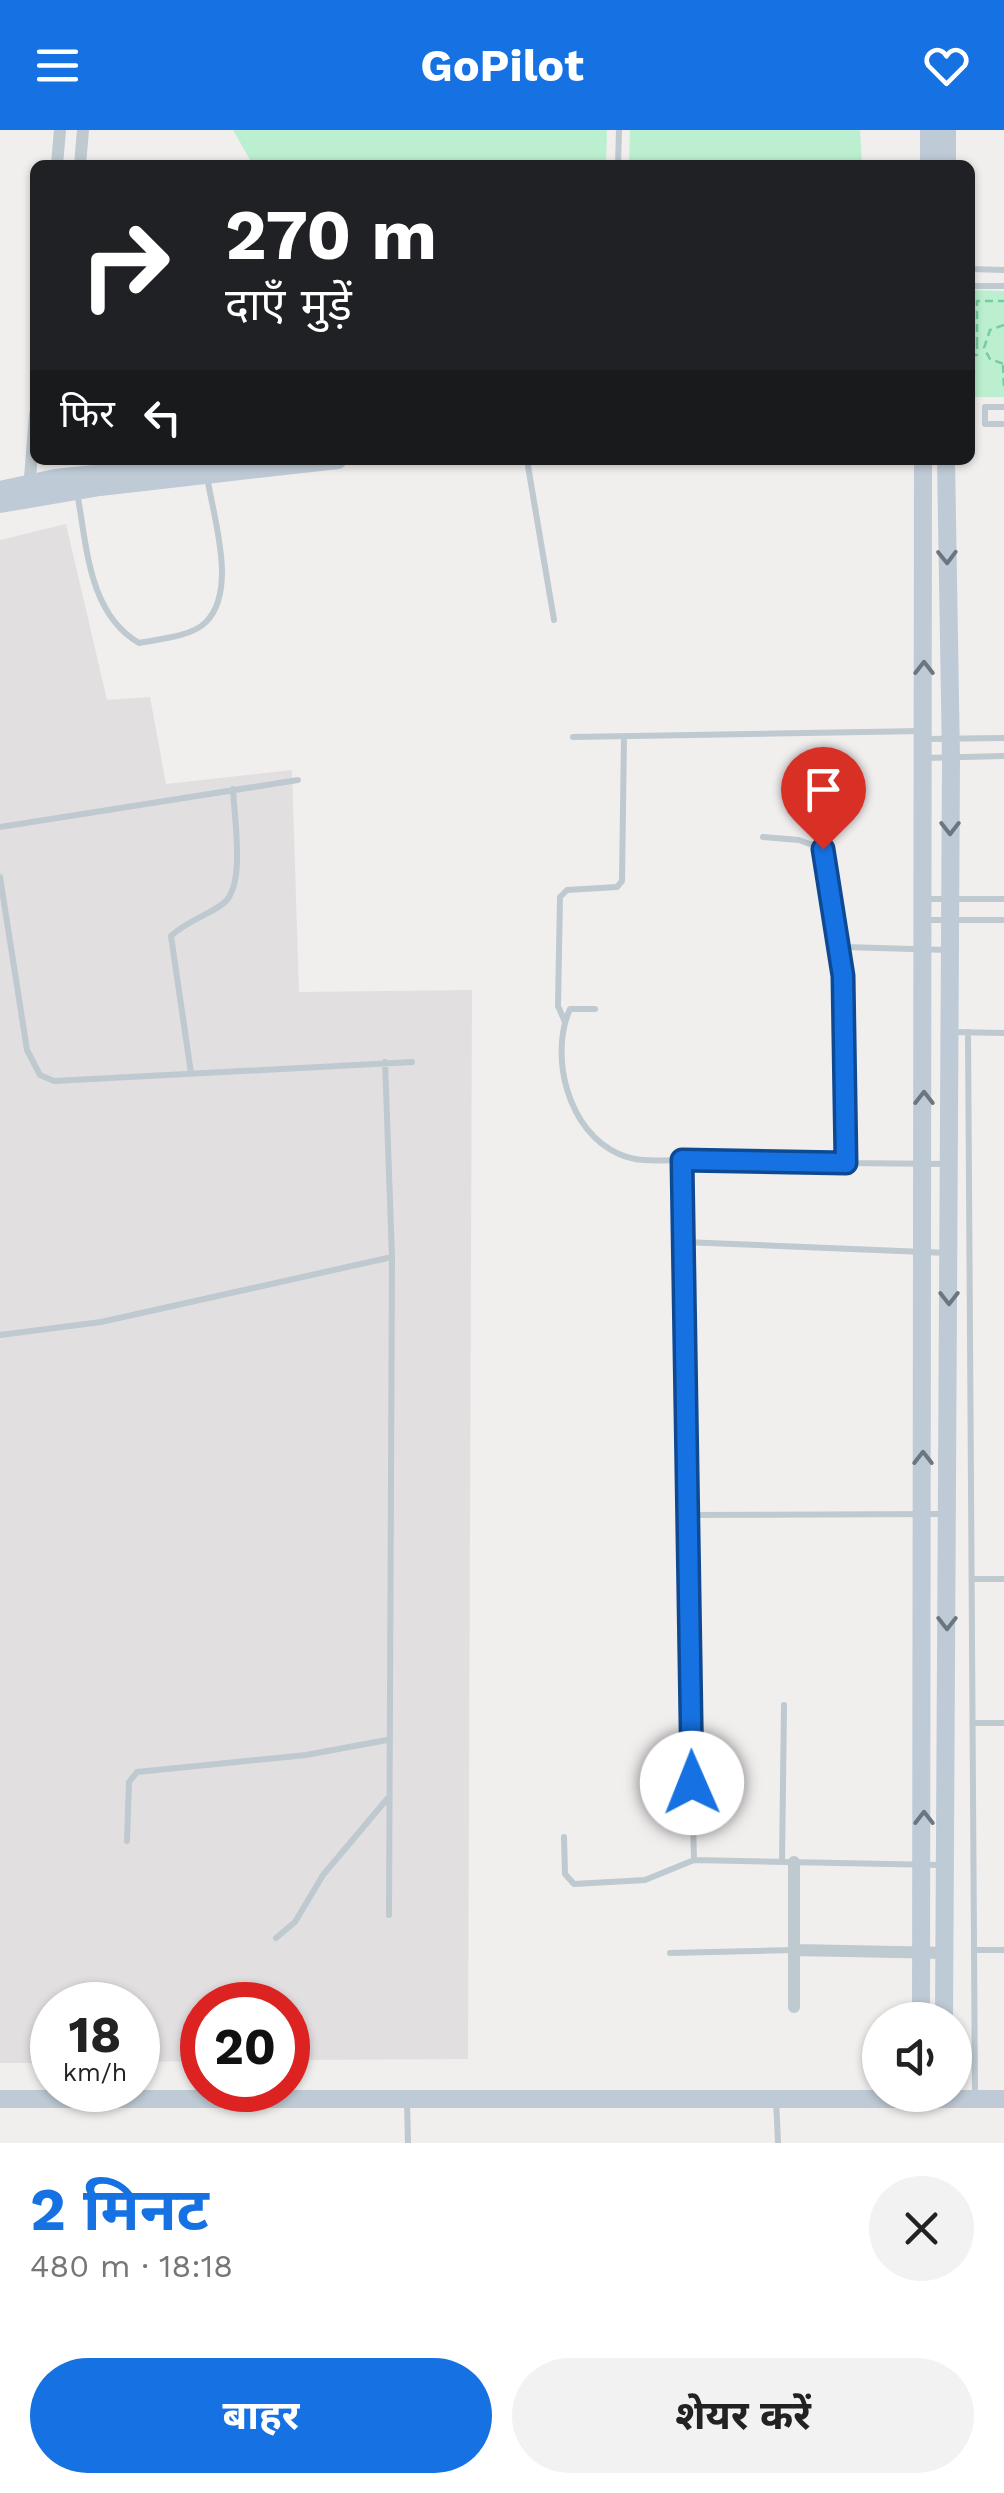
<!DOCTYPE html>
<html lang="hi">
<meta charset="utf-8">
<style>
:root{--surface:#fff;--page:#f2f2f2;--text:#222;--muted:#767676;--accent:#1672e2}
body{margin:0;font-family:"Work Sans","Noto Sans Devanagari",sans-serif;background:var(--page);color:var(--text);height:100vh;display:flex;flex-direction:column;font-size:38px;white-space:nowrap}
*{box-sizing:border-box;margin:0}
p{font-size:32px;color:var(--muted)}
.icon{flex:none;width:55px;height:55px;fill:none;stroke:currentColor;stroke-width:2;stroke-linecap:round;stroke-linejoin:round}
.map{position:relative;height:2013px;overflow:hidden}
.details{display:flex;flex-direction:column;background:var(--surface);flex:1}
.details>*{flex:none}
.hud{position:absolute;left:30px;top:30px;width:945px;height:305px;border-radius:15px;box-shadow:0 2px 8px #0004;background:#202124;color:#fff;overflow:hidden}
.controls{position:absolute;left:862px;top:1872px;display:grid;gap:20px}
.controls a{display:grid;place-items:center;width:110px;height:110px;border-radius:50%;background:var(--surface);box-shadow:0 2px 8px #0004;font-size:50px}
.speed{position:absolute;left:30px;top:1852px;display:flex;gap:20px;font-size:50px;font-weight:700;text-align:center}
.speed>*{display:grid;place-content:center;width:130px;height:130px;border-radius:50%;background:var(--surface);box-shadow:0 2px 8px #0004;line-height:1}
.speed small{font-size:25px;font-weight:400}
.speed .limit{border:15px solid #d22;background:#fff;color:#111}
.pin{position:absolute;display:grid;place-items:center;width:85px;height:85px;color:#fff;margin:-102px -42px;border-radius:50% 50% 50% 0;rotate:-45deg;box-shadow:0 0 10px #0007}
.pin .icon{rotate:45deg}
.me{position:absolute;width:110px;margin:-55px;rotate:359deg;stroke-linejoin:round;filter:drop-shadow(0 0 8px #0008)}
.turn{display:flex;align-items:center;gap:35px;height:210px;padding:0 30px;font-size:45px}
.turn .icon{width:130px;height:130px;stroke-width:2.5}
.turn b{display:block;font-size:70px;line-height:85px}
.then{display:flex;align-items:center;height:95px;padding:0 30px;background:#0003;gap:20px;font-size:38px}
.round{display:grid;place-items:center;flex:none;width:105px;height:105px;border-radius:52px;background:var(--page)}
.headline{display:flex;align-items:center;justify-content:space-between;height:170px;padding:0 30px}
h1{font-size:60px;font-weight:700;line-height:75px;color:var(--accent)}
.primary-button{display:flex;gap:20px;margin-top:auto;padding:20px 30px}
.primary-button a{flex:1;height:115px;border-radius:60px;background:var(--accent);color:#fff;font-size:40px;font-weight:700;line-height:115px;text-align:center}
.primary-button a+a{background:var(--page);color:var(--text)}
header{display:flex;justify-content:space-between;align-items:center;height:130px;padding:0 30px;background:var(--accent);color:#fff;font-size:45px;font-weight:700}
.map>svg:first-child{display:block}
.education{fill:#e2dfe0}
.green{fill:#bbefcf}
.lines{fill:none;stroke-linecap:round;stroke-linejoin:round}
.path{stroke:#73cea0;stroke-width:2.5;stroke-dasharray:8 5;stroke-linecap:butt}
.lane{stroke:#bec9d0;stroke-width:6}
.street{stroke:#bec9d0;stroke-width:12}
.secondary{stroke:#becad5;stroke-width:18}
.oneway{stroke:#6a7680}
.route-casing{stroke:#0e4a93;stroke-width:25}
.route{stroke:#1672e2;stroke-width:18}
</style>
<header><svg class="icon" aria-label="menu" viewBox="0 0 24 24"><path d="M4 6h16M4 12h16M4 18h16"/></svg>GoPilot<svg class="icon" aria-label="heart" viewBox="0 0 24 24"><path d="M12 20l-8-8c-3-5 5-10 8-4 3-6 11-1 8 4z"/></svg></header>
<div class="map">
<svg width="1004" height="2013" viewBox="0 0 1004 2013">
<rect width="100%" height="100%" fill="#f1eeee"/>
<!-- education -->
<path class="education" d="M66 394 107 570 150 567 166 654 292 640 299 862 472 860 468 1929 288 1930V1875H202V1931L138 1932V1875H52V1933H0V410Z"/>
<!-- green -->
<path class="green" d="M233 0H607L606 35H253Z
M630 0H860L862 35H629Z
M970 160 1004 161V267H970Z"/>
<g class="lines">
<!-- path -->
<path class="path" d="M1004 195 990 200 984 218 990 229 1004 234
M977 215V171H1004
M970 225H977V215
M1003 235 1004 258"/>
<!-- lane -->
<path class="lane" d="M618 35 619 0
M970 139 1004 140
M970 156H1004
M1004 277H985V294H1004
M527 330 554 490
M77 362C87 416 88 483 139 513 159 509 191 507 206 492 238 459 213 387 207 346
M573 607 922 601
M925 609 1004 608
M925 628 1004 626
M0 697 298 650
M763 707 799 710 823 719 835 807 844 817 948 820
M0 747 27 920 40 945 54 951 412 932
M925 769H1004
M925 790H1004
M835 807 846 903V1033L948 1034
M595 879H570C549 926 568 1002 619 1024 638 1033 662 1030 682 1030L684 1047 685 1385 694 1730
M565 892 558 876 560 767 567 760 617 757 622 751 624 606
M951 902 1004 903
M968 902 975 1966
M385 932 392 1127 389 1785
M191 943 171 806C188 790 207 786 224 773 246 755 234 687 233 659
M682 1030 846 1033
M684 1112 948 1123
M0 1205 101 1192 392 1127
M685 1385 944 1384
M972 1449H1004
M973 1593H1004
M564 1707 565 1744 574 1754 645 1750 694 1730 940 1735
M127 1711 129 1652 137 1642 306 1625 387 1610
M782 1732 784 1575
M276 1808 295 1792 323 1745 387 1669
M974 1820H1004
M670 1823 794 1820
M776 1969 778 2013
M407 1973 408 2013"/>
<!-- street -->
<path class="street" d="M57 35 60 0
M80 35 83 0
M29 361 35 284
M795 1820 946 1823
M794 1877V1732"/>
<!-- secondary -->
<path class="secondary" d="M947 0V35
M929 35V0
M0 360 55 348 229 330
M0 374 100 357 338 330
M921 1890 923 330
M944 1890 951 628 946 330
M0 1969H1004"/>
</g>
<!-- one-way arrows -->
<defs><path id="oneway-chevron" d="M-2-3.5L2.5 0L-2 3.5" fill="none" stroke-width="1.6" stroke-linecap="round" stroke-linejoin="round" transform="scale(2.5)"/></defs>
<g class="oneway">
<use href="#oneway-chevron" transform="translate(947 427) rotate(89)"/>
<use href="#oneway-chevron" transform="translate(924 538) rotate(-90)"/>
<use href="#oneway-chevron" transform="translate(950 698) rotate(90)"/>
<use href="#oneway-chevron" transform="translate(924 968) rotate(-90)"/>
<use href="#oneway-chevron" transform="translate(949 1168) rotate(90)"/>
<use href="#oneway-chevron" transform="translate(923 1328) rotate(-90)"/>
<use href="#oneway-chevron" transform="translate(947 1493) rotate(90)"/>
<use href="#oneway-chevron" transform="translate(924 1688) rotate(-90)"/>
</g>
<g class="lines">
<defs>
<path id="route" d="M692 1653 682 1030 846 1033 843 846 823 719"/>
</defs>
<!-- route casing -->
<use href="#route" class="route-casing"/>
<!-- route -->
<use href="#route" class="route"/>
</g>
</svg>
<div class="controls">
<a><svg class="icon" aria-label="sound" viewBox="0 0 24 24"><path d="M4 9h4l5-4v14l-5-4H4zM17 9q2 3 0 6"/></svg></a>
</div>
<div class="speed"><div>18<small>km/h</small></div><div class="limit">20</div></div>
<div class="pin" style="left:823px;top:719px;background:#d93025"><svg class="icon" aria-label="arrive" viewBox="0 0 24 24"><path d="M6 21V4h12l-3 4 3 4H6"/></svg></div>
<svg class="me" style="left:692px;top:1653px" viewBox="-20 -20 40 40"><circle r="19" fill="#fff"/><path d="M0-13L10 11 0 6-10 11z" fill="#1672e2"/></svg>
<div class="hud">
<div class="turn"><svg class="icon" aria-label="right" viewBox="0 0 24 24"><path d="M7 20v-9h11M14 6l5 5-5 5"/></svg><div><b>270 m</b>दाएँ मुड़ें</div></div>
<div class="then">फिर<svg class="icon" aria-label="left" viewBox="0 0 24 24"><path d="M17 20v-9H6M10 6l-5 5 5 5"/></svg></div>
</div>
</div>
<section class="details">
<div class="headline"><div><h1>2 मिनट</h1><p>480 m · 18:18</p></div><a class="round"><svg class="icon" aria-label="close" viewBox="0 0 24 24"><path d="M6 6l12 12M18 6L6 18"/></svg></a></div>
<div class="primary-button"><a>बाहर</a><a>शेयर करें</a></div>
</section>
